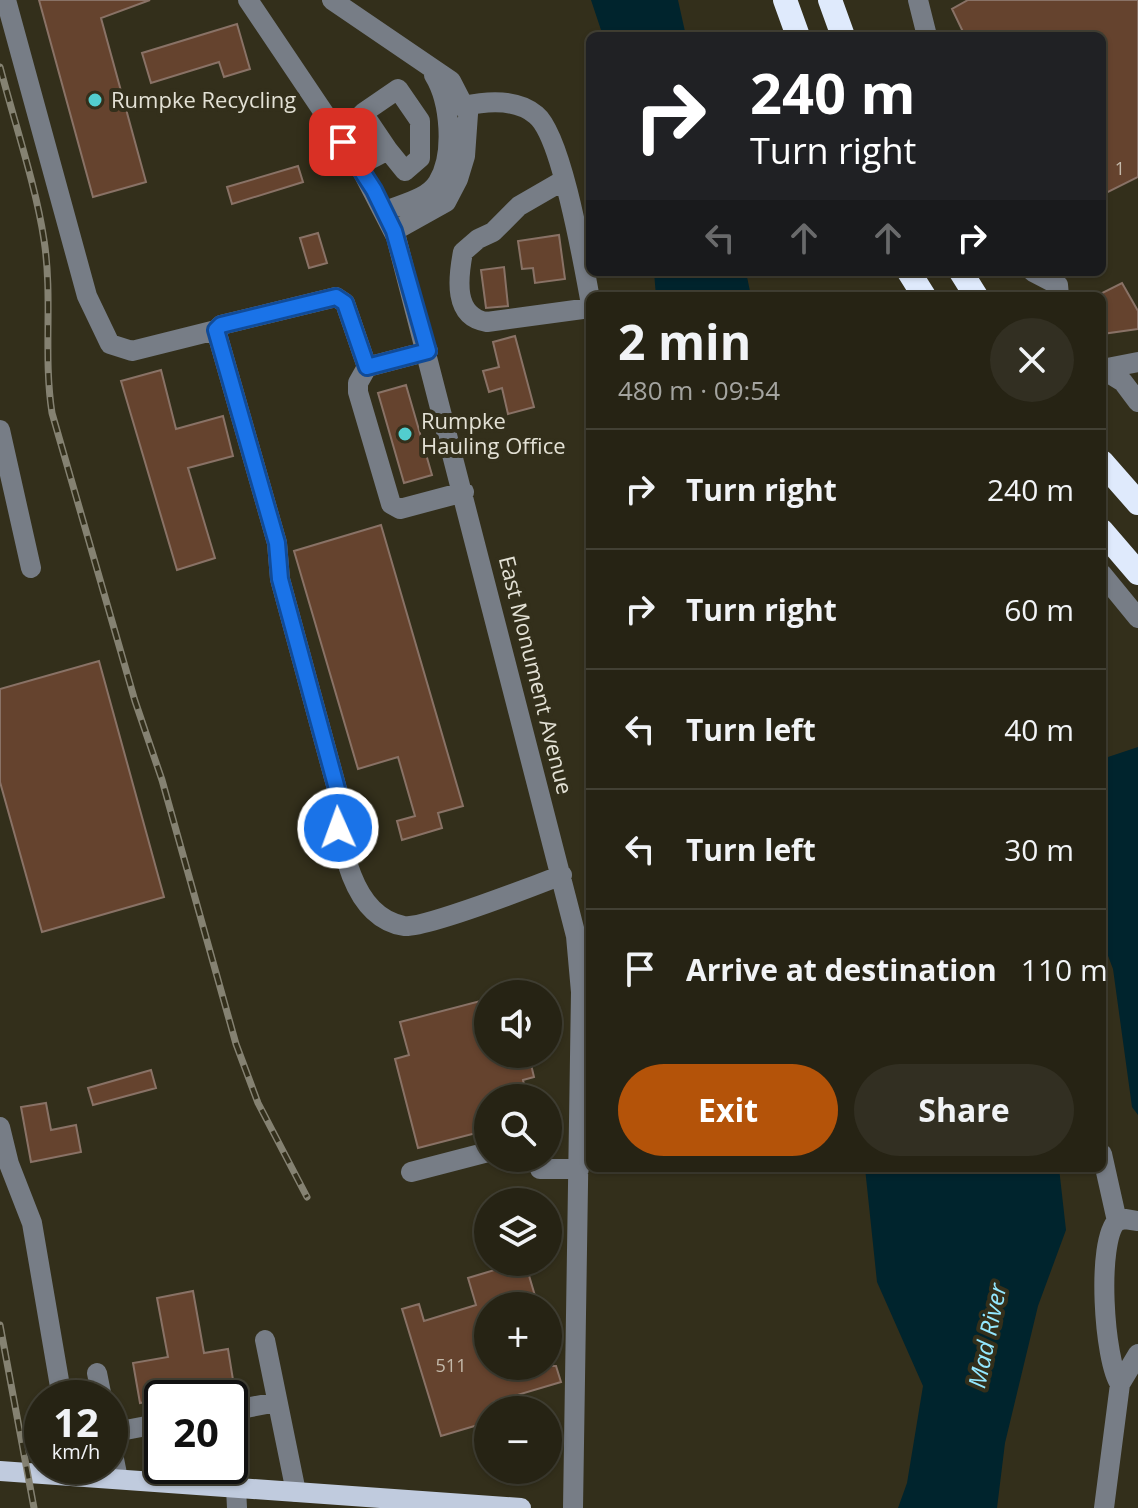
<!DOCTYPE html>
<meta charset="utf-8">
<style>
:root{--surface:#262314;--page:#322f22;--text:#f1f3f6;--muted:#a4a4a0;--line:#424034;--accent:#b45309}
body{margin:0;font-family:"Open Sans",sans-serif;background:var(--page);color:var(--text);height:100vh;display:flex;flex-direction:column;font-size:30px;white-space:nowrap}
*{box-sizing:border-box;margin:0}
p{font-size:26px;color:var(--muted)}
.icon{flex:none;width:44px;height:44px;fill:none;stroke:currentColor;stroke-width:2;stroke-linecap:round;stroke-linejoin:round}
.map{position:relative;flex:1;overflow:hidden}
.drawer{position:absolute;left:586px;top:292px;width:520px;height:880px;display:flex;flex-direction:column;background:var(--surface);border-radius:12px;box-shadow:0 2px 6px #0004,0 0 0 2px var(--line)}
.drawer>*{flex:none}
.banner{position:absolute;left:586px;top:32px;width:520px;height:244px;border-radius:12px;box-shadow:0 2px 6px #0004,0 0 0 2px var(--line);background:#202124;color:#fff;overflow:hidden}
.fabs{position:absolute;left:474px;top:980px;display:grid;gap:16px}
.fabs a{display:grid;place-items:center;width:88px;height:88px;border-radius:50%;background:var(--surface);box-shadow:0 2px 6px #0004,0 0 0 2px var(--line);font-size:40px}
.speed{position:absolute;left:24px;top:1380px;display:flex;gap:16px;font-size:40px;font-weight:700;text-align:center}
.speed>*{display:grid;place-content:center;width:104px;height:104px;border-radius:50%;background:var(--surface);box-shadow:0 2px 6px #0004,0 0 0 2px var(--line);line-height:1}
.speed small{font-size:20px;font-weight:400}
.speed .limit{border:4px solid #111;border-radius:12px;background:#fff;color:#111}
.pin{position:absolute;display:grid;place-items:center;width:68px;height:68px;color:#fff;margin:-34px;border-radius:16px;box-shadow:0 4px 12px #0006}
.me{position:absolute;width:88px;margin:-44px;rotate:358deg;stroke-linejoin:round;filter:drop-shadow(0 0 6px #0008)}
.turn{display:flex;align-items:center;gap:28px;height:168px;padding:0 32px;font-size:36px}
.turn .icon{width:104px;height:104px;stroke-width:2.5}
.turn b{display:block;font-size:56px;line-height:68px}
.lanes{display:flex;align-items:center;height:76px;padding:0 32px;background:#0003;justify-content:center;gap:40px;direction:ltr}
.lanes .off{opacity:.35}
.round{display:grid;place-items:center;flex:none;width:84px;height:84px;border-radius:42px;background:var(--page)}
.headline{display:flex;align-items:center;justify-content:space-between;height:136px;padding:0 32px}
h1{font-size:48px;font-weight:700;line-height:60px}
.action{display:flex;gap:16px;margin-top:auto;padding:16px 32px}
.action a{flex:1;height:92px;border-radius:48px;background:var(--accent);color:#fff;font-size:32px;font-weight:700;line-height:92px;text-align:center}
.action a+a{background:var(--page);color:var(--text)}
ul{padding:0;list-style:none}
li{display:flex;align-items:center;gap:24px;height:120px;padding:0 32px;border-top:2px solid var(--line)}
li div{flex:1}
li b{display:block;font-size:30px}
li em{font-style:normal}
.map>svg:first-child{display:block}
.water{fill:#00242d}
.building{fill:#65432e;stroke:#897266;stroke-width:2}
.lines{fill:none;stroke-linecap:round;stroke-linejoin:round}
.minor{stroke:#777d86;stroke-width:20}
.major{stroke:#c0cbde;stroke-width:20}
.highway{stroke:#dfeafc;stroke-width:24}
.rail-casing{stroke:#858272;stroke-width:7}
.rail{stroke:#332f1b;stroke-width:4;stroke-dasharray:12;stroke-linecap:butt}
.route-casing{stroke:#114b97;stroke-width:20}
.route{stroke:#1a73e8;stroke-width:14}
.poi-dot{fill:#52cdce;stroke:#332f1b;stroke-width:3}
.labels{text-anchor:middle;stroke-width:8;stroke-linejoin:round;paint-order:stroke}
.number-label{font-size:18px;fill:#c4baab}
.poi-label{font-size:22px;fill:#e3e1d5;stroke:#332f1b;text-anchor:start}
.street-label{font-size:22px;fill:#e3e1d5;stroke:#332f1b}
.water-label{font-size:24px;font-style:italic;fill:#94e8ff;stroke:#332f1b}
</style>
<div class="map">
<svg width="1138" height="1508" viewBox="0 0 1138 1508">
<rect width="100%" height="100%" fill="#332f1b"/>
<!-- water -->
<path class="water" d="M591 0H678L686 36H603Z
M654 272H746L751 296H656Z
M1138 747V1115L1132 1107 1113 969 1102 940V759Z
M865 1168H1059L1066 1230 1038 1306 1005 1443 997 1508H898L907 1483 923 1386 877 1282Z"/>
<!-- building -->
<path class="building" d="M39 0H150L101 18 146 182 93 197Z
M968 0H1138V177L1102 195V36H965L952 9Z
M237 24 250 69 224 77 219 62 151 83 142 53Z
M298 166 303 182 232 204 227 187Z
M318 233 327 263 309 268 300 238Z
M559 235 565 279 535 283 533 268 522 269 518 241Z
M504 267 508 306 486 308 481 270Z
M1122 283 1138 311V329L1102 334V293Z
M515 336 534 407 508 414 502 388 489 392 483 371 499 367 493 342Z
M161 370 176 429 223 416 233 456 188 468 215 558 177 570 121 381Z
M406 385 432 475 404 483 378 393Z
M381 525 463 806 438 813 442 828 402 840 397 821 415 816 398 757 358 769 294 551Z
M99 661 164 897 42 932 0 782V689Z
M488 999V1054H515L516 1060 529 1056 534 1077 523 1080 527 1098H488V1130L418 1148 395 1059 409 1055 400 1022Z
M151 1070 156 1088 93 1105 88 1088Z
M46 1103 51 1130 76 1125 81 1152 31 1162 21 1107Z
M521 1262H525L538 1306H488V1366H556L561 1382 494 1402 496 1410H488V1422L441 1436 402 1309 419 1304 424 1321 476 1305 468 1278Z
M193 1291 204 1353 228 1349 234 1386 140 1403 133 1363 168 1357 157 1298Z"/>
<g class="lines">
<!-- minor -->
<path class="minor" d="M6 0 87 296 110 344 132 351 216 330
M248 0 359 165 396 237 576 936 581 992 573 1508
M332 0 451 81 468 114 465 156 458 179 446 202 394 231
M918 0 927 36
M464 106C487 101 517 99 536 115 562 136 583 262 590 299
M359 165 388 150 405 171 420 158V121L398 89 363 113 388 150
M564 180 519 206 493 232 478 239 463 252C458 278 453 317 487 322L590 308
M385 211C402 204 428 199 438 182 455 154 450 101 434 75
M1033 272 1058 285 1059 296
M428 351 367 367 345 303 336 297 221 325 216 330 277 543 280 579 340 800C338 843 352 917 404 926 423 929 539 884 562 875
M367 367 358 383V392L391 504 400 509 464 492
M1102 369 1123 382 1138 402
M1102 369 1138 362
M0 430 31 568
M1102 574 1138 618
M0 1127 9 1164 32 1223 62 1398
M1102 1154 1117 1221C1096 1241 1104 1361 1120 1384
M537 1158 540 1169H579
M411 1172 488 1152
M1117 1221 1125 1219 1138 1221
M265 1340 296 1492
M97 1373 102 1398
M230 1411 277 1402
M110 1433 162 1423
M110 1439 118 1479
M236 1488 237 1508
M1104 1508 1120 1384 1138 1354"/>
<!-- major -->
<path class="major" d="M0 1471 521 1508"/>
<!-- highway -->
<path class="highway" d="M785 0 798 36
M830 0 843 36
M909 272 924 296
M961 272 976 296
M1102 462 1138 503
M1102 531 1138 573"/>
<defs>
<path id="rail" d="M0 67C14 121 36 186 44 240 53 298 43 355 52 413L135 701 162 780 236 1044 258 1103 307 1197
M0 1325 34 1508"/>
</defs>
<!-- rail casing -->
<use href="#rail" class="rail-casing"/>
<!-- rail -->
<use href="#rail" class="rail"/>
</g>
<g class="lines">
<defs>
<path id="route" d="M338 828 340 800 280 579 277 543 216 330 221 325 336 297 345 303 367 367 428 351 394 231 374 190 343 142"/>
</defs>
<!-- route casing -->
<use href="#route" class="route-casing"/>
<!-- route -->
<use href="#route" class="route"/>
</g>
<!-- markers -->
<g class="poi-dot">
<circle cx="95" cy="100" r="8"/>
<circle cx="405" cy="434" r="8"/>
</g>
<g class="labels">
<!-- number labels -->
<g class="number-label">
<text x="1120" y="175">1</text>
<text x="451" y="1372">511</text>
</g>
<!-- poi labels -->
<g class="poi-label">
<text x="111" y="108">Rumpke Recycling</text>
<text x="421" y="429">Rumpke<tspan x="421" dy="25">Hauling Office</tspan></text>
</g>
<!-- street labels -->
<g class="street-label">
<text transform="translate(536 675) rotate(76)" y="8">East Monument Avenue</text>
</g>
<!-- water labels -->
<g class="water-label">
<text transform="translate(988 1336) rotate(-78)" y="8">Mad River</text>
</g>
</g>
</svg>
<div class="fabs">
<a><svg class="icon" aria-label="sound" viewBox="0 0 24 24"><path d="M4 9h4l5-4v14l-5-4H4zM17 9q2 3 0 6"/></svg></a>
<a><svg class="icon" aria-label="search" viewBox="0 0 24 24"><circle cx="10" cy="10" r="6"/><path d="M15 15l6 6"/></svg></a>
<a><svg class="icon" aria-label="layers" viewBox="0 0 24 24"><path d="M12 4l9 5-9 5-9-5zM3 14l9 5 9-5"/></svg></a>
<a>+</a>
<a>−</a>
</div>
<div class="speed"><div>12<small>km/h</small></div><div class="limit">20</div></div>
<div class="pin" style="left:343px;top:142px;background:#d93025"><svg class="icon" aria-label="arrive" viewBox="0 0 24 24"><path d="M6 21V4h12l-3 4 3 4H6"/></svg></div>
<svg class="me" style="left:338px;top:828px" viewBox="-20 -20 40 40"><circle r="17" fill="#1a73e8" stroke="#fff" stroke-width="3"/><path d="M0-11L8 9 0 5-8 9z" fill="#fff"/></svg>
<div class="banner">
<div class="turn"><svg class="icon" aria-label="right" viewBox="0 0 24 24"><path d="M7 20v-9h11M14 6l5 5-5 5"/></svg><div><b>240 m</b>Turn right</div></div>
<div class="lanes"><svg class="icon off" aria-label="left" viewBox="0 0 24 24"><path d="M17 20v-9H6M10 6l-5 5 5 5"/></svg><svg class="icon off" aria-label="ahead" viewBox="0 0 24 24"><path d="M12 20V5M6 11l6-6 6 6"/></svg><svg class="icon off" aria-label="ahead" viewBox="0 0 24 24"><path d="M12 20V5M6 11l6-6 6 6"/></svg><svg class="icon" aria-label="right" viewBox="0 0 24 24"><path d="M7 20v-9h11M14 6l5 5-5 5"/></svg></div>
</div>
<section class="drawer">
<div class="headline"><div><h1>2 min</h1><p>480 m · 09:54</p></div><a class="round"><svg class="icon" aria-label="close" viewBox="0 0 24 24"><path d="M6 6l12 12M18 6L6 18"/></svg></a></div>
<ul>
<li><svg class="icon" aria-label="right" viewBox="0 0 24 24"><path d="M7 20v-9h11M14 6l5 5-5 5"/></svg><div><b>Turn right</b></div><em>240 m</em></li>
<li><svg class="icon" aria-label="right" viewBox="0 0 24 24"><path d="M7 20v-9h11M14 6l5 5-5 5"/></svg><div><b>Turn right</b></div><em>60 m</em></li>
<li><svg class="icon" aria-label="left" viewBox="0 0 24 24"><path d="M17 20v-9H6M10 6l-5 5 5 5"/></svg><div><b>Turn left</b></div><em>40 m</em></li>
<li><svg class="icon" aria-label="left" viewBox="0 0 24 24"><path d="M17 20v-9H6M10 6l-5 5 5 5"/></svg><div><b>Turn left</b></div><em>30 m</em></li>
<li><svg class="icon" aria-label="arrive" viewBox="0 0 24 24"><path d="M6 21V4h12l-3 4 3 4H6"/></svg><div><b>Arrive at destination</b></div><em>110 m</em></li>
</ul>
<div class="action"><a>Exit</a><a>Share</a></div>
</section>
</div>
